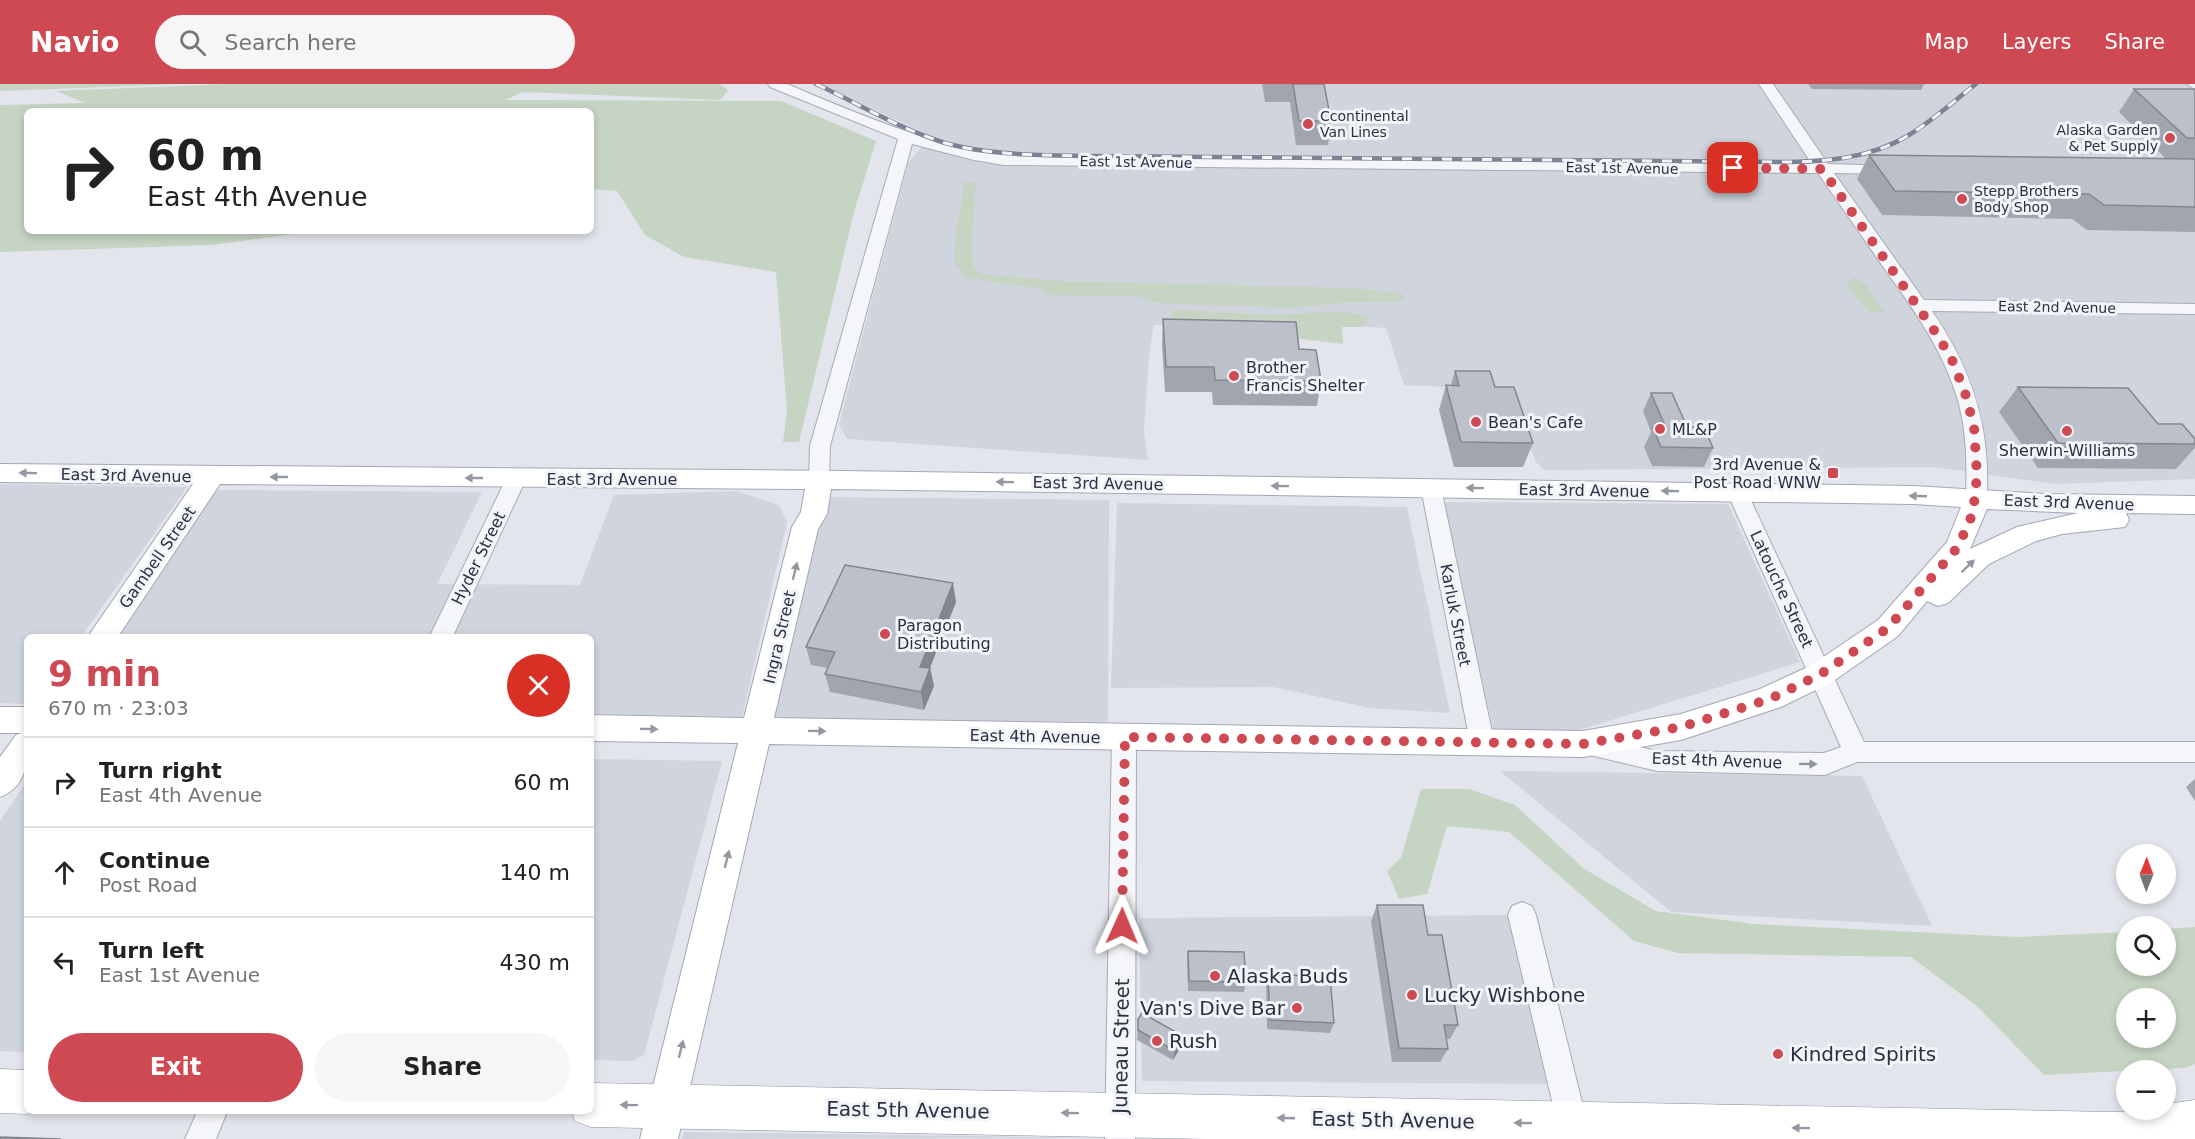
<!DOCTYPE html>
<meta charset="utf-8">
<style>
:root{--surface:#fff;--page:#f6f6f6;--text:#222;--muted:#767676;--line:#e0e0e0;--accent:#ce4951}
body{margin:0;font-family:"DejaVu Sans",sans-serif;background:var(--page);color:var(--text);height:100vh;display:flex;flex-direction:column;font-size:22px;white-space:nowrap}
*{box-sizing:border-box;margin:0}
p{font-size:20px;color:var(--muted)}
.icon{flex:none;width:33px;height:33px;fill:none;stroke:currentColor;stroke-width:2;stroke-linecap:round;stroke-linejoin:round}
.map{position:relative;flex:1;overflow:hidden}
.side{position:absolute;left:24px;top:550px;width:570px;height:480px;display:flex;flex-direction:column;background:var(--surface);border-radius:9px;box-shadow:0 3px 9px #0003}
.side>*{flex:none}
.guide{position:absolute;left:24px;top:24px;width:570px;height:126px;border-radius:9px;box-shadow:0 3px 9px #0003;background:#fff;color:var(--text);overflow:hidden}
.needle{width:39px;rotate:1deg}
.controls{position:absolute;left:2116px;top:760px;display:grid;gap:12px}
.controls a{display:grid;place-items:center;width:60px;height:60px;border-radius:50%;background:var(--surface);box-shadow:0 3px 9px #0003;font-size:30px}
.pin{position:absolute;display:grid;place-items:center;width:51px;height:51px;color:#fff;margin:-26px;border-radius:12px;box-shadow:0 3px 9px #0006}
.me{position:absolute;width:66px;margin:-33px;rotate:1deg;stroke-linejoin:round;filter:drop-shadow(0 0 4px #0008)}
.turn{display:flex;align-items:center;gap:21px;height:126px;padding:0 24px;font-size:27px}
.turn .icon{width:78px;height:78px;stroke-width:2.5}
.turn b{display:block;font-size:42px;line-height:51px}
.round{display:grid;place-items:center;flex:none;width:63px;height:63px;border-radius:32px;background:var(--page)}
.head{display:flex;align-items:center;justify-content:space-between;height:102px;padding:0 24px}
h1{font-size:36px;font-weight:800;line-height:45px;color:var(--accent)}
.cta{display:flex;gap:12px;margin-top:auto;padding:12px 24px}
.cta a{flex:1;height:69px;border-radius:36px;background:var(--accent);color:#fff;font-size:24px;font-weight:800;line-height:69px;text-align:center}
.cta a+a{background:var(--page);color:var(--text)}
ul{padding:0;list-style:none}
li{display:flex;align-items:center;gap:18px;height:90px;padding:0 24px;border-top:2px solid var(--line)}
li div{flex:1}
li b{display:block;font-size:22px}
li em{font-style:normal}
header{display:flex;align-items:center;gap:36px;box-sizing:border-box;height:84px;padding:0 30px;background:var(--accent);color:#fff}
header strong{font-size:28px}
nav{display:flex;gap:33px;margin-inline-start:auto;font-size:21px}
.search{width:420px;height:54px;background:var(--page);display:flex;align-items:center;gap:15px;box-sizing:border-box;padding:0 21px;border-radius:33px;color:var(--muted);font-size:22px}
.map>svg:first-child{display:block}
.built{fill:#d0d4dc}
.green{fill:#c6d4c3;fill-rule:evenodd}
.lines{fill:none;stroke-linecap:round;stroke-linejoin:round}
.minor-casing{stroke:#a7abb5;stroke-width:2}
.major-casing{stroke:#a2a8b6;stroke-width:2}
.highway-casing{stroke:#8a91a1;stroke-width:1}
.minor{fill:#f5f6f9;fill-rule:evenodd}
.major{fill:#fff;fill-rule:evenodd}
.highway{fill:#fff;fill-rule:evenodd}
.rail-casing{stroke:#7c8394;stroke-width:4.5}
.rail{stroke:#f2f4f8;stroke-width:3;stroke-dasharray:10;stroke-linecap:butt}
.wall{fill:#a2a5ae}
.shaded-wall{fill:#84868d}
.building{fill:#bcc0ca;stroke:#84868d;stroke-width:1.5}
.oneway{fill:#9498a1}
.oneway2{fill:#90949e}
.route{stroke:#ce4951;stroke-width:10;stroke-dasharray:0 18}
.poi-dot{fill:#ce4951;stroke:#f2f4f8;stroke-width:2}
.labels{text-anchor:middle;stroke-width:6;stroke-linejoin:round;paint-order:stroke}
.far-poi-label{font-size:14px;fill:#2a3143;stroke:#f2f4f8;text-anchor:start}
.far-street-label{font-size:14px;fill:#2a3143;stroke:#f2f4f8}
.poi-label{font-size:16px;fill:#2a3143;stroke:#f2f4f8;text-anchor:start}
.street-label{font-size:16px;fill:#2a3143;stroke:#f2f4f8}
.near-poi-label{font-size:20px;fill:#2a3143;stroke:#f2f4f8;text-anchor:start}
.near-street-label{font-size:20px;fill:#2a3143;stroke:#f2f4f8}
</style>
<header>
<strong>Navio</strong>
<div class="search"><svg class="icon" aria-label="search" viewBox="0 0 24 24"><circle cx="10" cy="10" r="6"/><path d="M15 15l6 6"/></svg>Search here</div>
<nav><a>Map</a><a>Layers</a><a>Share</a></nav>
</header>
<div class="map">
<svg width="2195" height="1055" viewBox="0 0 2195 1055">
<rect width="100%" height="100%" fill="#e2e5eb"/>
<!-- built -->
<path class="built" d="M819 0H2195V395L2056 400 1931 383 1544 386 1536 378 1507 306 1404 301 1386 244 1338 241H1154L1149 270 1144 347 1148 376 847 355 839 340 908 79 931 52Z
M0 400 187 403 81 553 27 554V620L0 619Z
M214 406 482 408 437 500 580 501 614 411 736 407 779 421 787 438 742 633 591 630V554H117Z
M826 413 1109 416 1108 638 773 635Z
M1443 418 1728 420 1800 578 1576 647 1493 646Z
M1117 419 1407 423 1450 629 1370 624 1273 603 1111 604Z
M591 675 722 677 644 971 633 977 591 976Z
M1500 687 1862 692 1932 842 1671 828Z
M27 697V968L0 967V737Z
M1522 831 1562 1000 1142 997 1139 834Z
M684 1048 1107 1054 682 1055Z"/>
<!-- green -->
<path class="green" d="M0 0H181L0 7Z
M229 0H720L728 6 720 16 523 8 505 16 781 17 876 57 854 128 799 358H783L787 327 776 188 684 173 645 151 617 107 591 105V27H27V147H316L212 161 0 168V21L85 19 56 7Z
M964 98H976L971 167 974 183 981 190 1060 197 1357 204 1403 210 1405 217 1340 219 1291 224 1159 219 1136 212 1052 211 1037 204 966 194 954 177 957 135 960 131Z
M1853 193 1865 200 1885 228H1870L1846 203Z
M1173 226 1270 231 1343 227 1371 233 1362 243H1342L1343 260 1284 253 1169 250Z
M1421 705H1469L1515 721 1583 784 1656 827 1754 840 2017 853 2127 848V882H2166V845L2195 843V980L2184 984 2044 991 1978 923 1911 873 1678 869 1634 857 1509 748 1447 742 1427 810 1399 815 1387 787 1401 774ZM2127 915H2166V954H2127Z"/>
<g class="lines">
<defs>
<path id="minor" d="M768 0H787C858 30 927 60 1004 71L1812 80 1759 0H1773L1828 80 1897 82 1899 85 1897 88 1891 90 1834 89 1924 216 2195 220V230L1932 227C1965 275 1985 325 1987 383 1987 395 1989 410 1983 420L1976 422 1969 420 1966 415C1967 380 1967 344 1956 310 1941 263 1912 223 1884 184 1862 152 1840 121 1818 89L1004 81 974 76 912 60 830 362 829 396 826 401 819 403 812 401 809 396 810 362 898 55 770 3Z
M2187 0H2195V5Z
M516 388 523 390 526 395 452 554H429L506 395 509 390Z
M1431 397 1438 399 1441 404 1494 658 1491 665 1482 668 1473 665 1470 658 1421 404 1424 399Z
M1737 401 1744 403 1747 408 1864 658H2195V678H1857L1825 691 1657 687 1577 668 1574 661 1577 654 1586 651 1657 667 1824 669 1841 663 1727 408 1730 403Z
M1124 643 1133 646 1136 653 1135 1055H1105L1112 653 1115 646Z
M1522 818 1532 822 1536 831 1591 1055H1561L1508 831 1512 822Z
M197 1028H227L216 1055H185Z"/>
<path id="major" d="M0 380 841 387 1914 402 2045 410 2195 412V430L2126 429 2129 436 2125 443 2062 450 2036 457 1989 480 1948 519 1938 522 1927 517 1898 552 1832 598 1781 623 1681 656 1583 673 769 660 678 1055H640L738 659 591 657V631L744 634 792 443 801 428 805 405 220 400 117 554H87L193 400 0 398ZM831 405 1914 420 1961 423 1947 458 1878 536 1810 582 1760 605 1681 630 1583 647 774 634 818 445 827 430ZM1987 425 2078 429 2017 443 1970 465Z
M0 623H27C27 655 36 700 0 713V673L16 651 22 649H0Z"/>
<path id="highway" d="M0 985 27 986V1028H33L27 1030 0 1029Z
M591 999 2113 1028 2166 1026V1020L2195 1016V1055H1208L591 1043 575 1037 572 1028H591Z"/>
</defs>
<!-- minor casing -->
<use href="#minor" class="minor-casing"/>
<!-- major casing -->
<use href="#major" class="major-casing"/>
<!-- highway casing -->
<use href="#highway" class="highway-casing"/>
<!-- minor -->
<use href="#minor" class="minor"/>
<!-- major -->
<use href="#major" class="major"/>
<!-- highway -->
<use href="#highway" class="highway"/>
<defs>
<path id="rail" d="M816 0C859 20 900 45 945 59 992 72 1043 71 1091 72L1779 78C1824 78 1870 75 1909 51 1933 36 1954 17 1976 0"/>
</defs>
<!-- rail casing -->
<use href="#rail" class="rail-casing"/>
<!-- rail -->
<use href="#rail" class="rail"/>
</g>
<!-- wall -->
<path class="wall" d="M1262 0H1324L1331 37 1328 61H1296L1290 18H1265Z
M1808 0H1924L1921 6 1812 5Z
M2134 5H2195V148L2087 146 2072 135 1882 131 1857 95 1869 71 2166 75 2119 28Z
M1163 235 1299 265 1321 297 1317 322 1213 321 1212 308H1165L1162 260Z
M1455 287 1495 303 1533 359 1523 383H1454L1439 326 1446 301H1451Z
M2018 303 2158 340 2195 355V364L2176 385 2038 384 1999 328Z
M1651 309 1687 343 1713 364 1704 383 1652 382 1644 363 1651 348 1643 327Z
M956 518 930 584 934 602 924 626 830 608 825 590 828 584 811 581 806 563Z
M2195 695V717L2186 703Z
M1377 821 1428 851 1458 941 1450 955H1446L1448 965 1440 978H1392L1371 837Z
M1188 867 1246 898 1244 908 1188 907 1187 877Z
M1268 890 1334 939 1330 949 1267 945 1266 900Z
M1138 935 1182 961 1173 976 1137 956Z"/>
<!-- shaded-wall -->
<path class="shaded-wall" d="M953 499 956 518 923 601 920 583Z
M930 584 934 602 924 626 921 608Z
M1183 952 1182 961 1173 976 1175 967Z"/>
<!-- building -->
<path class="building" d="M1293 0H1324L1331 37H1299Z
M2134 5H2195V54H2187Z
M1869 71 2195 75V123L2104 121 2089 110 1895 107Z
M1163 235 1296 238 1299 265 1316 266 1321 297 1215 296 1214 283H1166Z
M1455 287H1490L1495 303H1514L1533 359 1461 358 1446 301 1459 302Z
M2018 303 2128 304 2158 340H2182L2195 355V360L2058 359Z
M1651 309H1672L1687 343H1704L1713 364 1661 363 1653 344H1666Z
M845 481 953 499 920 583 930 584 921 608 825 590 835 568 806 563Z
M1377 821H1423L1428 851H1442L1458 941H1444L1448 965 1399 964Z
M1188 867 1244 868 1246 898 1189 897Z
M1268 890 1330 893 1334 939 1270 936Z
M1142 929 1183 952 1175 967 1138 946V935Z
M0 1053 61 1055H0Z"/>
<!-- one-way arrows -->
<defs><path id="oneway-solid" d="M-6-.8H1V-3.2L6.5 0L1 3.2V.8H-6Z" transform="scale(1.5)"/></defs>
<g class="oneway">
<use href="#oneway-solid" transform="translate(28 389) rotate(-179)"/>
<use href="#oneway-solid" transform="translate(279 393) rotate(-180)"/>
<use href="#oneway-solid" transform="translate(474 394) rotate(-180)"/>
<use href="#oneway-solid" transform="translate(1005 398) rotate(-179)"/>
<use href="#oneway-solid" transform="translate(1280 402) rotate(-179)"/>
<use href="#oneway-solid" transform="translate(1475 404) rotate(-179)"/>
<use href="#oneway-solid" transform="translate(1670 407) rotate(-179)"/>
<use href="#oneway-solid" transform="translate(1918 412) rotate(-178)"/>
<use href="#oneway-solid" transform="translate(1968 482) rotate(-44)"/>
<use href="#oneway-solid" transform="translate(795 487) rotate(-76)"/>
<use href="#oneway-solid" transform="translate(649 645) rotate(1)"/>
<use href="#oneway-solid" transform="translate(817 647) rotate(1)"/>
<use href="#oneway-solid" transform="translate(727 775) rotate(-76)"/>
<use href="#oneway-solid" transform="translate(681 965) rotate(-76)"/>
<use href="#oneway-solid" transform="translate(629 1021) rotate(-179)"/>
<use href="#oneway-solid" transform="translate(1070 1029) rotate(-179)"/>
<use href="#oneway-solid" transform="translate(1286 1034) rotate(-178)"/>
<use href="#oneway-solid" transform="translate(1523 1039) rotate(-179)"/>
<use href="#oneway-solid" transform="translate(1801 1044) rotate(-179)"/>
</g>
<use class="oneway2" href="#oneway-solid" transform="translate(1808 680) rotate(1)"/>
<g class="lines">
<!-- route -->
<path class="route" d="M1122 842 1125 653 1583 660 1681 643 1770 615 1821 590 1888 544 1958 463 1973 429 1977 392 1974 342 1965 309 1953 278 1938 252 1822 85 1733 84"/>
</g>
<!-- markers -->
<g class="poi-dot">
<circle cx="1308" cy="40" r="6"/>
<circle cx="2170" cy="54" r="6"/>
<circle cx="1962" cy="115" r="6"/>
<circle cx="1234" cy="292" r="6"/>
<circle cx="1476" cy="338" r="6"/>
<circle cx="1660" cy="345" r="6"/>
<circle cx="2067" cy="347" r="6"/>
<rect x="1827" y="383" width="12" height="12" rx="3"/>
<circle cx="885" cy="550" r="6"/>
<circle cx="1215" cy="892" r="6"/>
<circle cx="1412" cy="911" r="6"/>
<circle cx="1297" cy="924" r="6"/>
<circle cx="1157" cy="957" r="6"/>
<circle cx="1778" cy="970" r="6"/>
</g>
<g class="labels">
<!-- far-poi labels -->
<g class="far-poi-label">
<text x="1320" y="37">Ccontinental<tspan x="1320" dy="16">Van Lines</tspan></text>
<text x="2158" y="51" text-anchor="end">Alaska Garden<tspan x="2158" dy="16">&amp; Pet Supply</tspan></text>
<text x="1974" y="112">Stepp Brothers<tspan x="1974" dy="16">Body Shop</tspan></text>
</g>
<!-- far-street labels -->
<g class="far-street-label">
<text transform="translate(1136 78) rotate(1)" y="5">East 1st Avenue</text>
<text transform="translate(1622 84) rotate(1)" y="5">East 1st Avenue</text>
<text transform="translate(2057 223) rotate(1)" y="5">East 2nd Avenue</text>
</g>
<!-- poi labels -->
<g class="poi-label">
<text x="1246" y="289">Brother<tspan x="1246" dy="18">Francis Shelter</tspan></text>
<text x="1488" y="344">Bean's Cafe</text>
<text x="1672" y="351">ML&amp;P</text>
<text x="2067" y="372" text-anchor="middle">Sherwin-Williams</text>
<text x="1821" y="386" text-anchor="end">3rd Avenue &amp;<tspan x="1821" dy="18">Post Road WNW</tspan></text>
<text x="897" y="547">Paragon<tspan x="897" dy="18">Distributing</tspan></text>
</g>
<!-- street labels -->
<g class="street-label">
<text transform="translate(126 391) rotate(1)" y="6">East 3rd Avenue</text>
<text x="612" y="401">East 3rd Avenue</text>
<text transform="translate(1098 399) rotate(1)" y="6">East 3rd Avenue</text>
<text transform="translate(1584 406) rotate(1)" y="6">East 3rd Avenue</text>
<text transform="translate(2069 418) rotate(2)" y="6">East 3rd Avenue</text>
<text transform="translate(157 473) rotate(-55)" y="6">Gambell Street</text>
<text transform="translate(478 474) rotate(-64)" y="6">Hyder Street</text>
<text transform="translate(1782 505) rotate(65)" y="6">Latouche Street</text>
<text transform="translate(1456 531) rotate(79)" y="6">Karluk Street</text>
<text transform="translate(779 553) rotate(-77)" y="6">Ingra Street</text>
<text transform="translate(1035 652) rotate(1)" y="6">East 4th Avenue</text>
<text transform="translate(1717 676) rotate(2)" y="6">East 4th Avenue</text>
</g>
<!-- near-poi labels -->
<g class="near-poi-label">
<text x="1227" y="899">Alaska Buds</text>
<text x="1424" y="918">Lucky Wishbone</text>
<text x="1285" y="931" text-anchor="end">Van's Dive Bar</text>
<text x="1169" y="964">Rush</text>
<text x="1790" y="977">Kindred Spirits</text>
</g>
<!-- near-street labels -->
<g class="near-street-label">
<text transform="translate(1121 962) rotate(-89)" y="7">Juneau Street</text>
<text transform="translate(908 1026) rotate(1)" y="7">East 5th Avenue</text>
<text transform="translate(1393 1036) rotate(1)" y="7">East 5th Avenue</text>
</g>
</g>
</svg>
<div class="controls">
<a><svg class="needle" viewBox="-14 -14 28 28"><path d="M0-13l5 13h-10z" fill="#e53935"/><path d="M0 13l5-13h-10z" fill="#767676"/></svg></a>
<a><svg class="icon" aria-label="search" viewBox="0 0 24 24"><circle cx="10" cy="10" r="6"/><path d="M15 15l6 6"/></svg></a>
<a>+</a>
<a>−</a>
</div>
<div class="pin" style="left:1733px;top:84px;background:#d93025"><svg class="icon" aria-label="arrive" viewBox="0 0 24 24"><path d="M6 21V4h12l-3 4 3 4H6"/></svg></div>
<svg class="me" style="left:1122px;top:842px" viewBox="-20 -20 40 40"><path d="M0-17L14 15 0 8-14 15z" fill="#ce4951" stroke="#fff" stroke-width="4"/></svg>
<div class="guide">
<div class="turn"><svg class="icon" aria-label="right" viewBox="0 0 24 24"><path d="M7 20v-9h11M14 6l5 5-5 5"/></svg><div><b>60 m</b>East 4th Avenue</div></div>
</div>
<section class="side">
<div class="head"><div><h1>9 min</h1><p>670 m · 23:03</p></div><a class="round" style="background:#d93025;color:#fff"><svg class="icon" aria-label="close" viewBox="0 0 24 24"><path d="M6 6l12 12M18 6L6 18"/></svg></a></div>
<ul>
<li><svg class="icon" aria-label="right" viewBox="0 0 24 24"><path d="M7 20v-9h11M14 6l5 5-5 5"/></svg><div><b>Turn right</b><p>East 4th Avenue</p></div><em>60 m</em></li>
<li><svg class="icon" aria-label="ahead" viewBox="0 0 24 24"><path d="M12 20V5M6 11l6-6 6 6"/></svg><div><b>Continue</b><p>Post Road</p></div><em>140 m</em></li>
<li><svg class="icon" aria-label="left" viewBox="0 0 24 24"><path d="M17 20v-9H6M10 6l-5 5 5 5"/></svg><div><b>Turn left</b><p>East 1st Avenue</p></div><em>430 m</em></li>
</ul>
<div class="cta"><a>Exit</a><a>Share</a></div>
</section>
</div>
